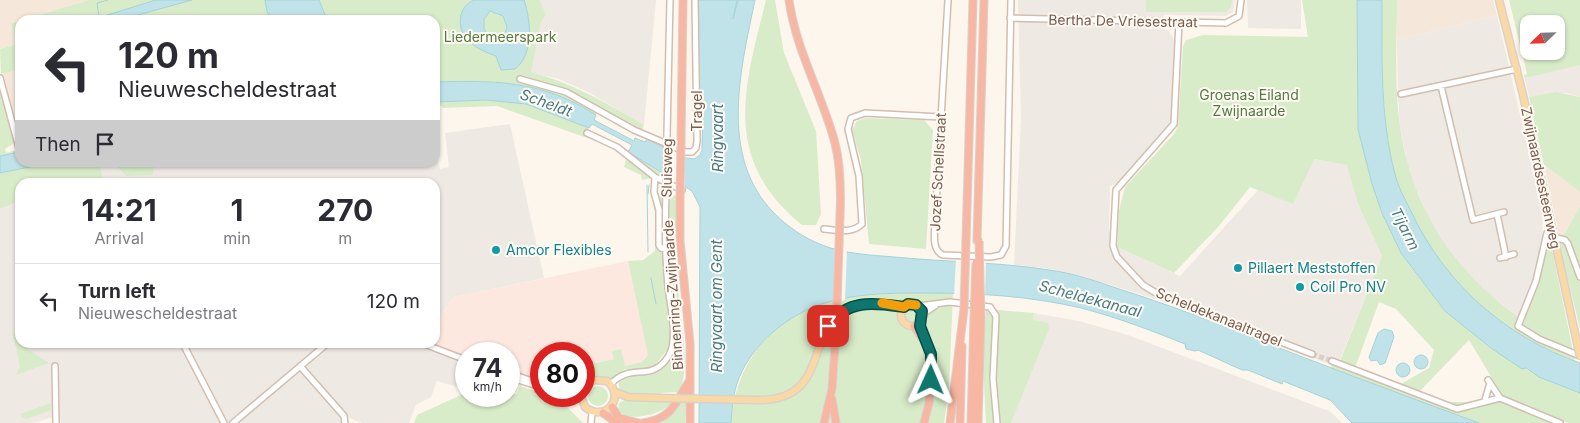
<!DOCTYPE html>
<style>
:root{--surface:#fff;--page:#f2f2f3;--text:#2b2b33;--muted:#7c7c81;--line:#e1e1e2}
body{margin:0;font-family:Inter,sans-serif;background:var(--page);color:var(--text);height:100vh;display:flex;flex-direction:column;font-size:19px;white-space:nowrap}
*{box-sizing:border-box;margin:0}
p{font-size:16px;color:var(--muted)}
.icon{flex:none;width:28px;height:28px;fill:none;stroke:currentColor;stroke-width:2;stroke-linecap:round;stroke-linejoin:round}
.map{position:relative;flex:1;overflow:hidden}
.sheet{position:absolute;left:15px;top:178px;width:425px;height:170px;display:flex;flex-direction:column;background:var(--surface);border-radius:15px;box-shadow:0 1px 4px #0004}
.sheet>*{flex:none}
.guide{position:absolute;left:15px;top:15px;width:425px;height:152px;border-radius:15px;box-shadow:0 1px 4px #0004;background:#fff;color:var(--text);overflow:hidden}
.needle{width:32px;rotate:247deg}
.controls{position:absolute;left:1520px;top:15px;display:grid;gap:10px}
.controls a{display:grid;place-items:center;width:45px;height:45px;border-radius:10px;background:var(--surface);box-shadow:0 1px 4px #0004;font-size:25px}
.speed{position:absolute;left:455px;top:342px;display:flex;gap:10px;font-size:25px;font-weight:700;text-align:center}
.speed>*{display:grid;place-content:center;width:65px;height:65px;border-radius:50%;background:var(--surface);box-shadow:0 1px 4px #0004;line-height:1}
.speed small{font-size:12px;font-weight:400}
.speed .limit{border:8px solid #d22;background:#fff;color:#111}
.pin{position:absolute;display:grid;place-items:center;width:42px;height:42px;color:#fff;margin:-21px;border-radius:10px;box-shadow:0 2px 8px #0006}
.me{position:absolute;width:55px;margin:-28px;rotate:1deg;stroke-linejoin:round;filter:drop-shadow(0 0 4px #0008)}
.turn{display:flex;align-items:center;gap:18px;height:105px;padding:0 20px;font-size:22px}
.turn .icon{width:65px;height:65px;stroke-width:2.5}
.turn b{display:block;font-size:35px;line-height:42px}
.then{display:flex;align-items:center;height:48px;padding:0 20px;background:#0003;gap:10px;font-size:19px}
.eta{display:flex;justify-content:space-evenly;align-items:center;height:85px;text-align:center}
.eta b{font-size:30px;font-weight:700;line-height:35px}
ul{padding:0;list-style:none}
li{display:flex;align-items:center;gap:15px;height:75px;padding:0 20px;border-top:1px solid var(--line)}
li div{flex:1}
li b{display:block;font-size:19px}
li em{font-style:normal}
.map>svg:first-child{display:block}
.residential{fill:#f5e8da}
.commercial{fill:#fde8e0}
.industrial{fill:#efe9e4}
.green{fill:#d8ecc9;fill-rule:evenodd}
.water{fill:#bfe3e8;stroke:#a5d3da;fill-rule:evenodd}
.pier{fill:#fdf6ec}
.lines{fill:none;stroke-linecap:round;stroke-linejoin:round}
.stream{stroke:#a5d3da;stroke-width:1}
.minor-tunnel{stroke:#dcd0c4;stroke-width:5;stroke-dasharray:5 2.5;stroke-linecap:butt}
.minor-casing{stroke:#d1beb0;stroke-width:8}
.major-casing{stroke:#dad1cd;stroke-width:9}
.highway-casing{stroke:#dad1cd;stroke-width:9}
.minor{stroke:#fff;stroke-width:5}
.major{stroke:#fbd9a5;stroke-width:6}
.highway{stroke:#f7b7a3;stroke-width:7}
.minor-bridge-casing{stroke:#d1beb0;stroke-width:8;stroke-linecap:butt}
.major-bridge-casing{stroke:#dad1cd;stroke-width:9;stroke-linecap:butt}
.highway-bridge-casing{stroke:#dad1cd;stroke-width:9;stroke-linecap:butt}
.minor-bridge{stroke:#fff;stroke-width:5}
.major-bridge{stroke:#fbd9a5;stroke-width:6}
.highway-bridge{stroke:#f7b7a3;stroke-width:7}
.route-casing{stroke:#0a4d48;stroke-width:12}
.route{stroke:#0f766e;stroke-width:9}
.slow{stroke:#f59e0b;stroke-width:9}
.culture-dot{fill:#0f9aa8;stroke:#fffaf3;stroke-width:2}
.labels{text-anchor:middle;stroke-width:4;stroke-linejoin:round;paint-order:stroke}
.street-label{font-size:14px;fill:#7a5c4d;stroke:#fffaf3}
.park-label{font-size:14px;fill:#537a41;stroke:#fffaf3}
.culture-label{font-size:14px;fill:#0d838f;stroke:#fffaf3;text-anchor:start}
.water-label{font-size:15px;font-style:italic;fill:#437c86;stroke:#fffaf3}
</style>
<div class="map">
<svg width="1580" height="423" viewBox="0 0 1580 423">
<rect width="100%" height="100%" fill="#fdf6ec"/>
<!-- residential -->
<path class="residential" d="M0 0H89L11 23 18 44 0 49Z
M1397 0H1493L1497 15 1397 40Z
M20 70V141L1 74Z
M1544 165 1580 192V206L1562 238 1559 236Z"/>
<!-- commercial -->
<path class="commercial" d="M628 261 649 350 648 355 642 362 625 366 614 359 584 366V354H541V376L530 379 509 372V354H466V359L424 343 435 342V322L454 297Z"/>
<!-- industrial -->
<path class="industrial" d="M540 0H656L644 125 588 92 559 79 530 72 541 22 546 15Z
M1018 0H1235L1233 12 1226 16 1164 15 1165 30 1169 31 1175 42 1172 118 1167 129 1141 157 1117 183 1110 186 1109 230 1117 247 1180 276 1258 190 1264 192 1304 177 1314 159 1348 165 1358 204 1382 256 1337 367 1162 301 1078 275 1049 269 1014 265 1021 119Z
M1247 0H1301V29L1248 28Z
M1497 15 1543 214 1542 240 1534 277 1519 317 1486 292 1464 270 1445 246 1428 216 1409 172 1400 126 1398 96 1397 40Z
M1580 61V97L1566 93 1529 97 1524 75Z
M510 124 544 278 454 297 435 322V182H91L103 180 101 168 108 163H113L126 176 152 175 154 162H435V147L440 169 449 167 445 133Z
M20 201V342H424L422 347 466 363V374L461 388 437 381 431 397 416 405 409 423H362L347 417 345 423H61L59 415 34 423H0V209Z
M1034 313 1079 321 1128 335 1329 411 1343 423H1011L1020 398Z"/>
<!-- green -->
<path class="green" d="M89 0H540L546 15 541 22 531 72C572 83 607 103 644 125L642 130 640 129 600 108 596 115C544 81 495 80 435 82V20H22Z
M766 0H775L784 53 816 131 821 214 816 225H802C721 159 744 88 766 0Z
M1146 0H1232L1231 7 1226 12H1146Z
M1302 0H1357L1358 129 1372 184 1401 253 1445 311 1491 348 1539 377 1580 393V423H1568L1502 395 1469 340 1419 392 1445 402H1468L1470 410 1498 400 1554 423H1479L1331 368 1332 365 1338 366 1382 256 1358 204 1347 165 1314 159 1293 204 1250 187 1219 226 1174 273 1117 247 1119 211 1125 187 1174 134 1178 126 1183 46 1186 40 1203 35 1308 37ZM1379 302 1396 309 1434 350 1429 368 1399 385 1355 368Z
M1382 0H1397C1397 41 1394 85 1400 126 1411 205 1453 272 1519 317V326L1522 327 1538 283 1547 245 1551 244 1575 361C1501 335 1442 280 1409 209 1404 198 1397 186 1395 174 1381 116 1382 59 1382 0Z
M1509 0H1580V65L1525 78 1524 75 1527 74ZM1529 24H1556V51H1529Z
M20 21V70L1 74 0 49 17 44 11 23Z
M0 82 15 140 14 143 5 149 6 153 20 149V152L0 156Z
M1556 92 1580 97V192L1544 165 1529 97Z
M486 100 526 104 589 128 587 133 627 154 628 152 663 174V177L659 176 642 180 641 175 624 167 627 156 613 147 497 106 443 108 442 106H435V102Z
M866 118 924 120 933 130 926 249 869 244 861 160 852 130 857 121Z
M49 163H108L101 168 103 180 91 182H20V201L0 209V173Z
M113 163H154L153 175 126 176Z
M669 192 676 196C676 230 676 263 679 296 681 327 690 363 680 392L660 393V395L626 394 619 390V379L626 375H643L658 370 669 359 676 343 668 252Z
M656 193H663L664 274 671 334 668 349 655 365 643 369H625L610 380 598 376 584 382V366L614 359 612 351 621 349 625 366 642 362 648 355 628 261 643 260 655 251V213L651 194Z
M1580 206V273L1562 238Z
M1558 241 1565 242 1580 276V328Z
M912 293H953L949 387 944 423H731C736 360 773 315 835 300 860 294 886 294 912 293Z
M986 309 1034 313 1033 320 1048 323 1049 329 1011 423H986L983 364Z
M15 332 18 343 49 363 16 375 20 367 13 334Z
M520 386 541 393V396L560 400 583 423H414L417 415 463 394 485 400 517 394Z
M588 396a10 10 0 1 1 20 0a10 10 0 1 1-20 0Z
M625 400 674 402C662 414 631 423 618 411L619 403Z
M51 403V410L27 419 23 418 20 414Z
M680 403H686L685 423H657L672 414Z"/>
<!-- water -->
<path class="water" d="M156 0H192L120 20H91Z
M265 0H319L327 20H273L267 12Z
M474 0H524C531 20 534 55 515 69L501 70 496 56C477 49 456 39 461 15 463 8 467 3 474 0ZM490 11 503 16 507 27 504 37 498 42 493 43 484 29V19Z
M697 0H737L733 19 738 0H755C741 68 718 156 774 213 788 227 804 238 822 245 845 254 871 255 894 257 946 262 998 262 1049 270 1073 273 1096 281 1119 289 1167 304 1214 322 1261 341 1333 369 1406 396 1479 423H1352L1330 400 1283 381 1282 384 1248 370H1242L1198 350 1195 351 1186 349 1185 344C1150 330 1116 317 1081 308 1030 296 978 293 926 293 896 293 865 293 836 300 795 309 755 339 739 378 733 393 732 408 731 423H699L700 207 692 191 628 152 632 145 592 124 589 128 526 104 486 100 435 102V82C496 80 544 81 596 115L594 120 634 141 635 138 645 142 647 139 686 158 694 159 700 155 702 150 703 105 699 102Z
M1357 0H1382C1382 58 1380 117 1395 174 1398 186 1404 198 1410 209 1444 283 1504 336 1580 363V393L1539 377 1526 368 1522 369 1491 348 1445 311 1401 253 1382 213 1372 184 1358 129Z
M20 152V162L49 163 0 173V156Z
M1384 329 1392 331 1394 337 1385 363 1380 365 1377 360 1371 361 1369 357 1378 333Z
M1414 362a7 7 0 1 1 14 0a7 7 0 1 1-14 0Z
M1396 370a7 7 0 1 1 14 0a7 7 0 1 1-14 0Z"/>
<!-- pier -->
<path class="pier" d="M663 144 685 155V189L663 177Z
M836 246 847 248 845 300 834 303Z
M956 259 986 261 985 297 954 296Z"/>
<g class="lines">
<!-- stream -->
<path class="stream" d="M99 17 97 3 108 0
M647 185 648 252
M648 194 649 185
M651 278 656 304"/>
<!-- minor-tunnel -->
<path class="minor-tunnel" d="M1312 354 1332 361"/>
<defs>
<path id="minor" d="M948 0 935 221C935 232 931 250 943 255L991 257 1001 255 1006 246 1011 0
M1010 18 1226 23 1239 16 1241 0
M1179 22 1174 124 1116 190 1113 246 1117 257 1143 285 1161 296 1312 354
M0 78 19 148
M520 79 566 92 634 130 686 152H692L696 148 697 141 695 0
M1441 86 1473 220 1504 212
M1401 94 1517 69
M587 133 617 147 655 177 654 192 659 210V245L661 248 666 249
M667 134 670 0
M655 177 682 190
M1497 214 1506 257
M824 229C837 230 852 234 862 224L859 176 848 129 851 118 865 113 941 117
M1551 231 1547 233 1536 281 1518 326 1539 339 1580 356
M1553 237 1565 240 1568 244 1580 277
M1500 258 1514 254
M919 306 950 302 990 307 996 316 993 379 997 423
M923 314 935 306
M182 342 224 423
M419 342 466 360
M1332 361 1457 409 1500 398
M55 366 56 423
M300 366 344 416 345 423
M509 373 541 384
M509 377 541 387
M1488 380 1500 398 1560 423
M611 384C630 363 648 381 665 361 670 355 673 348 673 340 675 323 670 304 668 287 665 255 665 223 666 191
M1485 400 1490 383
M233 423 329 342
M591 423 592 413"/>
<path id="major" d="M1499 0 1523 95 1578 347
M901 315a11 11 0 1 1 22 0a11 11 0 1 1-22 0Z
M615 392 628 397 660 398
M581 396 585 407C604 423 627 398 607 381L593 380 584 387
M756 400C837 402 799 320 858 304 874 300 889 305 904 307"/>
<path id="highway" d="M789 0C796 51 822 94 835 143 841 167 841 192 840 216
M681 141 683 0
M680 198V240L690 344V423
M966 240 973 0
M977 241 984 0
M920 322 932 361 929 403 924 423
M914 326 921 337
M832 399 836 423
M612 407 619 418 639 423
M603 413 617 423
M643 423C674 418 675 402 690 380
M824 423 832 389 836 332
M950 423 964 309
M960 423 962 346
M971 423 974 318
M978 423 981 318"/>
</defs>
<!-- minor casing -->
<use href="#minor" class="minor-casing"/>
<!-- major casing -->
<use href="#major" class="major-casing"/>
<!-- highway casing -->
<use href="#highway" class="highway-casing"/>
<!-- minor -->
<use href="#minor" class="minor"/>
<!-- major -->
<use href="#major" class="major"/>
<!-- highway -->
<use href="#highway" class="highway"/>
<defs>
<path id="minor-bridge" d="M666 191 667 134"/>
<path id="major-bridge" d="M1578 347 1580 357
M660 398 756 400"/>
<path id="highway-bridge" d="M680 198 681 141
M979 241 981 318
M964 309 966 240
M974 318 976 263
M836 332 840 216"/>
</defs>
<!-- minor-bridge casing -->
<use href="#minor-bridge" class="minor-bridge-casing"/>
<!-- major-bridge casing -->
<use href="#major-bridge" class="major-bridge-casing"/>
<!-- highway-bridge casing -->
<use href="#highway-bridge" class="highway-bridge-casing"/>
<!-- minor-bridge -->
<use href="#minor-bridge" class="minor-bridge"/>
<!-- major-bridge -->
<use href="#major-bridge" class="major-bridge"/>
<!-- highway-bridge -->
<use href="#highway-bridge" class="highway-bridge"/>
</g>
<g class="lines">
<defs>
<path id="route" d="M828 326C848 298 875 303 904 307L908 304 916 305 922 311 920 326 931 354V380"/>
</defs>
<!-- route casing -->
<use href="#route" class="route-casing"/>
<!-- route -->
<use href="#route" class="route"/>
<!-- slow -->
<path class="slow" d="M882 303 904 307 908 304 916 305"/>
</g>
<!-- markers -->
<g class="culture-dot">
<circle cx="496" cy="250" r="5"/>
<circle cx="1238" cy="268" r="5"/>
<circle cx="1300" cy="287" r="5"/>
</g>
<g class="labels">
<!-- street labels -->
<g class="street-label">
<text transform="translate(1123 21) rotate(1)" y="5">Bertha De Vriesestraat</text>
<text transform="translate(697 111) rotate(-90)" y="5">Tragel</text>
<text transform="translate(667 168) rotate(-89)" y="5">Sluisweg</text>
<text transform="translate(938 172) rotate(-87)" y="5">Jozef Schellstraat</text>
<text transform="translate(1541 178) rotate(78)" y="5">Zwijnaardsesteenweg</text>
<text transform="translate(673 295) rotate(-94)" y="5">Binnenring-Zwijnaarde</text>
<text transform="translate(1219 317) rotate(22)" y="5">Scheldekanaaltragel</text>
</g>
<!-- park labels -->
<g class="park-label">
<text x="500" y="42">Liedermeerspark</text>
<text x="1249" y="100">Groenas Eiland<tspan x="1249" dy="16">Zwijnaarde</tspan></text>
</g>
<!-- culture labels -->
<g class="culture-label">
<text x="506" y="255">Amcor Flexibles</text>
<text x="1248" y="273">Pillaert Meststoffen</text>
<text x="1310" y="292">Coil Pro NV</text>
</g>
<!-- water labels -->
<g class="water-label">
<text transform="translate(546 103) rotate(20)" y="5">Scheldt</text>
<text transform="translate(718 138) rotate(-90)" y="5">Ringvaart</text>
<text transform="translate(1405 229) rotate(63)" y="5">Tijarm</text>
<text transform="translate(1090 299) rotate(15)" y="5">Scheldekanaal</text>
<text transform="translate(717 306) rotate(-90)" y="5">Ringvaart om Gent</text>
</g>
</g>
</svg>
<div class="controls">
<a><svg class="needle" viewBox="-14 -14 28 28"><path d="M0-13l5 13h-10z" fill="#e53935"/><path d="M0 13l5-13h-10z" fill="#7c7c81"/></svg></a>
</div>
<div class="speed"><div>74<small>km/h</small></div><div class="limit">80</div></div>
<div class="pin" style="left:828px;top:326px;background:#d93025"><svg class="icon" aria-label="arrive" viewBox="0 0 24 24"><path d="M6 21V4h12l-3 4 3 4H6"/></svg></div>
<svg class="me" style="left:931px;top:380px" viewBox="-20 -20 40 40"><path d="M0-17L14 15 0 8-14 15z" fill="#0f766e" stroke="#fff" stroke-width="4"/></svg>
<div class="guide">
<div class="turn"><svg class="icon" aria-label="left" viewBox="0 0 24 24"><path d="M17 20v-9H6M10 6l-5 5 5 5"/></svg><div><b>120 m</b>Nieuwescheldestraat</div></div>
<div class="then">Then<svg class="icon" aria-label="arrive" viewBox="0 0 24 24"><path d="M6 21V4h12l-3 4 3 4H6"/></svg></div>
</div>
<section class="sheet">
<div class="eta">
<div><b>14:21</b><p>Arrival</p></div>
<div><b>1</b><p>min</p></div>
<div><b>270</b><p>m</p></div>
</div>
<ul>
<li><svg class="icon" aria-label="left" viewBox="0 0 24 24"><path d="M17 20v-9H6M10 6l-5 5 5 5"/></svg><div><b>Turn left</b><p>Nieuwescheldestraat</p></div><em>120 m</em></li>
</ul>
</section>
</div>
